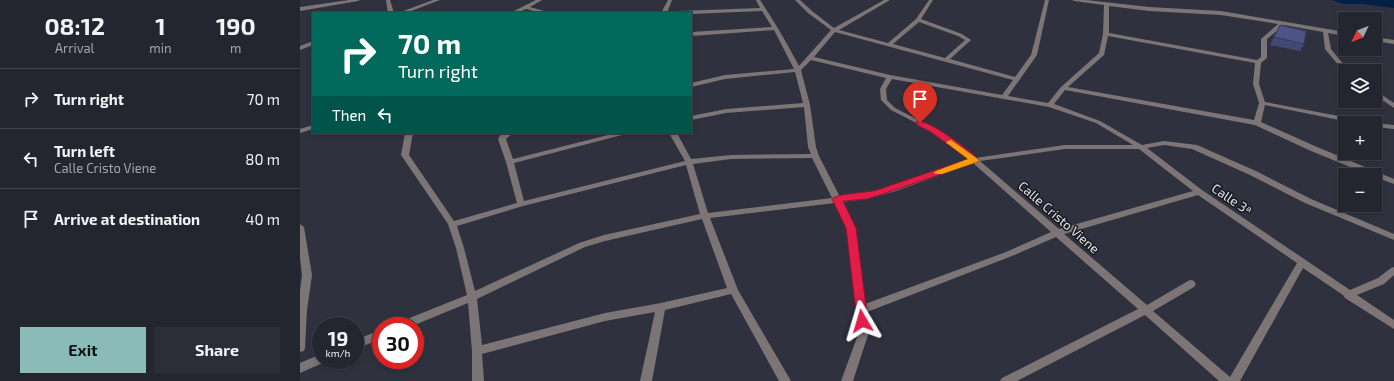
<!DOCTYPE html>
<meta charset="utf-8">
<style>
:root{--surface:#23262e;--page:#2b2e36;--text:#f1f3f6;--muted:#a3a5aa;--line:#40434a;--accent:#8bbbb9}
body{margin:0;font-family:"Exo 2",sans-serif;background:var(--page);color:var(--text);height:100vh;display:flex;flex-direction:column;font-size:15px;white-space:nowrap}
*{box-sizing:border-box;margin:0}
p{font-size:13px;color:var(--muted)}
.icon{flex:none;width:22px;height:22px;fill:none;stroke:currentColor;stroke-width:2;stroke-linecap:round;stroke-linejoin:round}
.map{position:relative;flex:1;overflow:hidden}
.side{display:flex;flex-direction:column;background:var(--surface);width:300px}
.side>*{flex:none}
.hud{position:absolute;left:12px;top:12px;width:380px;height:122px;border-radius:0px;box-shadow:0 2px 6px #0003,0 0 0 1px var(--line);background:#00695c;color:#fff;overflow:hidden}
.needle{width:26px;rotate:227deg}
.controls{position:absolute;left:1038px;top:12px;display:grid;gap:8px}
.controls a{display:grid;place-items:center;width:44px;height:44px;border-radius:0px;background:var(--surface);box-shadow:0 2px 6px #0003,0 0 0 1px var(--line);font-size:20px}
.speed{position:absolute;left:12px;top:317px;display:flex;gap:8px;font-size:20px;font-weight:700;text-align:center}
.speed>*{display:grid;place-content:center;width:52px;height:52px;border-radius:50%;background:var(--surface);box-shadow:0 2px 6px #0003,0 0 0 1px var(--line);line-height:1}
.speed small{font-size:10px;font-weight:400}
.speed .limit{border:6px solid #d22;background:#fff;color:#111}
.pin{position:absolute;display:grid;place-items:center;width:34px;height:34px;color:#fff;margin:-41px -17px;border-radius:50% 50% 50% 0;rotate:-45deg;box-shadow:0 0 4px #0007}
.pin .icon{rotate:45deg}
.me{position:absolute;width:44px;margin:-22px;rotate:353deg;stroke-linejoin:round;filter:drop-shadow(0 0 3px #0008)}
.turn{display:flex;align-items:center;gap:14px;height:84px;padding:0 20px;font-size:18px}
.turn .icon{width:52px;height:52px;stroke-width:2.5}
.turn b{display:block;font-size:28px;line-height:34px}
.then{display:flex;align-items:center;height:38px;padding:0 20px;background:#0003;gap:8px;font-size:15px}
.eta{display:flex;justify-content:space-evenly;align-items:center;height:68px;text-align:center}
.eta b{font-size:24px;font-weight:700;line-height:28px}
.button{display:flex;gap:8px;margin-top:auto;padding:8px 20px}
.button a{flex:1;height:46px;border-radius:0px;background:var(--accent);color:#111;font-size:16px;font-weight:700;line-height:46px;text-align:center}
.button a+a{background:var(--page);color:var(--text)}
ul{padding:0;list-style:none}
li{display:flex;align-items:center;gap:12px;height:60px;padding:0 20px;border-top:1px solid var(--line)}
li div{flex:1}
li b{display:block;font-size:15px}
li em{font-style:normal}
main{display:flex;flex:1;min-height:0}
.map>svg:first-child{display:block}
.water{fill:#002046}
.lines{fill:none;stroke-linecap:round;stroke-linejoin:round}
.street{fill:#7c7475;fill-rule:evenodd}
.wall{fill:#434973}
.building{fill:#4e5586;stroke:#373c5e}
.route{fill:#e11d48;stroke:#92132f}
.slow{fill:#f59e0b}
.labels{text-anchor:middle;stroke-width:3;stroke-linejoin:round;paint-order:stroke}
.street-label{font-size:13px;fill:#e1e3eb;stroke:#191a1f}
</style>
<main>
<section class="side">
<div class="eta">
<div><b>08:12</b><p>Arrival</p></div>
<div><b>1</b><p>min</p></div>
<div><b>190</b><p>m</p></div>
</div>
<ul>
<li><svg class="icon" aria-label="right" viewBox="0 0 24 24"><path d="M7 20v-9h11M14 6l5 5-5 5"/></svg><div><b>Turn right</b></div><em>70 m</em></li>
<li><svg class="icon" aria-label="left" viewBox="0 0 24 24"><path d="M17 20v-9H6M10 6l-5 5 5 5"/></svg><div><b>Turn left</b><p>Calle Cristo Viene</p></div><em>80 m</em></li>
<li><svg class="icon" aria-label="arrive" viewBox="0 0 24 24"><path d="M6 21V4h12l-3 4 3 4H6"/></svg><div><b>Arrive at destination</b></div><em>40 m</em></li>
</ul>
<div class="button"><a>Exit</a><a>Share</a></div>
</section>
<div class="map">
<svg width="1094" height="381" viewBox="0 0 1094 381">
<rect width="100%" height="100%" fill="#2f323e"/>
<!-- water -->
<path class="water" d="M1031 0H1094V8L1063 4H1044Z"/>
<g class="lines">
<!-- street -->
<path class="street" d="M49 0H60L58 1 0 11V7Z
M86 0H90L94 13H88Z
M133 0H140L106 13H98Z
M236 0H242L230 7 251 13H242L226 9 217 13H210Z
M368 0H372L367 13H361Z
M456 0H460C474 21 487 43 499 66L531 30 508 13 495 0H500L512 11 534 28 584 0H590L539 30 588 43 616 19 629 0H633L621 19 662 34 671 40 650 59 715 77 731 55 745 0H749L737 55 708 96 748 103 761 87 799 53 803 34 804 5 774 1 772 0H786L849 7 921 11 1045 32V36L1028 33 1031 49 1049 71H1045V73L1025 49 1023 32 984 25 967 39V58L961 63 959 84 965 102 1065 121 1068 123H1054L965 105 961 122 1017 147 1094 179V184L1075 177V175H1070L1011 151 955 125 765 90 754 104 800 121 842 145 864 141 897 145 956 171 1011 199 1094 234V240L1005 203 950 175 892 149 864 145 847 148 902 190 1050 290 1078 278 1091 268 1094 267V275L1084 284 1057 295 1094 320V329L1045 298 1043 295 1003 268 940 381H919L845 315 717 381H700L702 378 838 309 756 237 712 256 567 312 569 332 553 381H541L559 332 547 227 535 203 410 218 438 290 491 381H479L431 294 365 310 352 381H340L355 312 305 321 182 354 184 381H172V351L168 303 112 326H96L97 323 167 295 156 248 148 224 101 155 105 133H113L109 155 154 221 217 203 206 162 198 139C201 132 206 133 213 133L206 139 213 159 316 133H328L326 134 214 163 224 201 385 161 369 133H377L391 159 431 155 511 154 508 147 504 107 426 113 391 120V116L426 109 503 103 495 72 425 79 391 87V83L425 75 494 69 474 30 391 36V32L472 27 462 11 391 14 376 13 379 11 460 8ZM809 6 849 11 921 15 978 24 961 39V57L957 60 809 33ZM619 22 658 36 665 40 645 58 593 44ZM535 32 713 80 702 95 590 75 514 57ZM808 36 955 63 953 84 959 103 954 120 768 87 804 55ZM511 60 586 78 580 89 581 100 591 110 632 131 668 159 590 187 567 193 540 197 519 156 516 147 510 105 501 70ZM592 79 749 107 796 123 833 145H765L675 158 636 129 595 108 587 100 586 89ZM765 149H839L893 191 759 229 680 161ZM512 158 532 198 408 213 393 164 431 159ZM673 163 751 232 706 252 565 304 555 227 542 202 567 199 596 191ZM386 165 400 214 304 235 279 243 175 291 164 248 157 226 223 206ZM898 195 997 263 930 377 853 311 894 287 896 284 894 281 891 280 888 281 847 305 764 234ZM402 219 427 288 361 303 305 313 182 345 177 299 285 247 305 241Z
M1075 37 1094 40V44L1075 41Z
M13 41V45L0 50V46Z
M1075 90 1094 103V108L1075 95Z
M1075 123 1094 125V129L1075 127Z
M13 125V129L0 133V129Z
M0 224 4 227 12 275 7 310 5 348 4 351 0 352V290L2 275 0 258Z
M81 330V339L55 349V340Z
M21 354V360H26L25 362 0 373V363Z"/>
</g>
<!-- wall -->
<path class="wall" d="M974 37 1004 44 1000 51 970 45Z"/>
<!-- building -->
<path class="building" d="M980 25 1006 31 1004 44 974 37Z"/>
<!-- route -->
<path class="route" d="M617 121C628 119 671 151 679 160L677 162 583 194 567 199 543 201 556 228 568 321 566 324 562 326 558 324 557 321 546 228 532 199C538 193 567 193 577 190L668 159 631 132 617 125Z"/>
<!-- slow -->
<path class="slow" d="M651 140 679 160 677 162 642 174H636L634 173 636 171 668 159 648 144 646 143 648 141Z"/>
<g class="labels">
<!-- street labels -->
<g class="street-label">
<text transform="translate(932 199) rotate(34)" y="5">Calle 3ª</text>
<text transform="translate(759 217) rotate(41)" y="5">Calle Cristo Viene</text>
</g>
</g>
</svg>
<div class="controls">
<a><svg class="needle" viewBox="-14 -14 28 28"><path d="M0-13l5 13h-10z" fill="#e53935"/><path d="M0 13l5-13h-10z" fill="#a3a5aa"/></svg></a>
<a><svg class="icon" aria-label="layers" viewBox="0 0 24 24"><path d="M12 4l9 5-9 5-9-5zM3 14l9 5 9-5"/></svg></a>
<a>+</a>
<a>−</a>
</div>
<div class="speed"><div>19<small>km/h</small></div><div class="limit">30</div></div>
<div class="pin" style="left:620px;top:123px;background:#d93025"><svg class="icon" aria-label="arrive" viewBox="0 0 24 24"><path d="M6 21V4h12l-3 4 3 4H6"/></svg></div>
<svg class="me" style="left:562px;top:321px" viewBox="-20 -20 40 40"><path d="M0-17L14 15 0 8-14 15z" fill="#e11d48" stroke="#fff" stroke-width="4"/></svg>
<div class="hud">
<div class="turn"><svg class="icon" aria-label="right" viewBox="0 0 24 24"><path d="M7 20v-9h11M14 6l5 5-5 5"/></svg><div><b>70 m</b>Turn right</div></div>
<div class="then">Then<svg class="icon" aria-label="left" viewBox="0 0 24 24"><path d="M17 20v-9H6M10 6l-5 5 5 5"/></svg></div>
</div>
</div>
</main>
